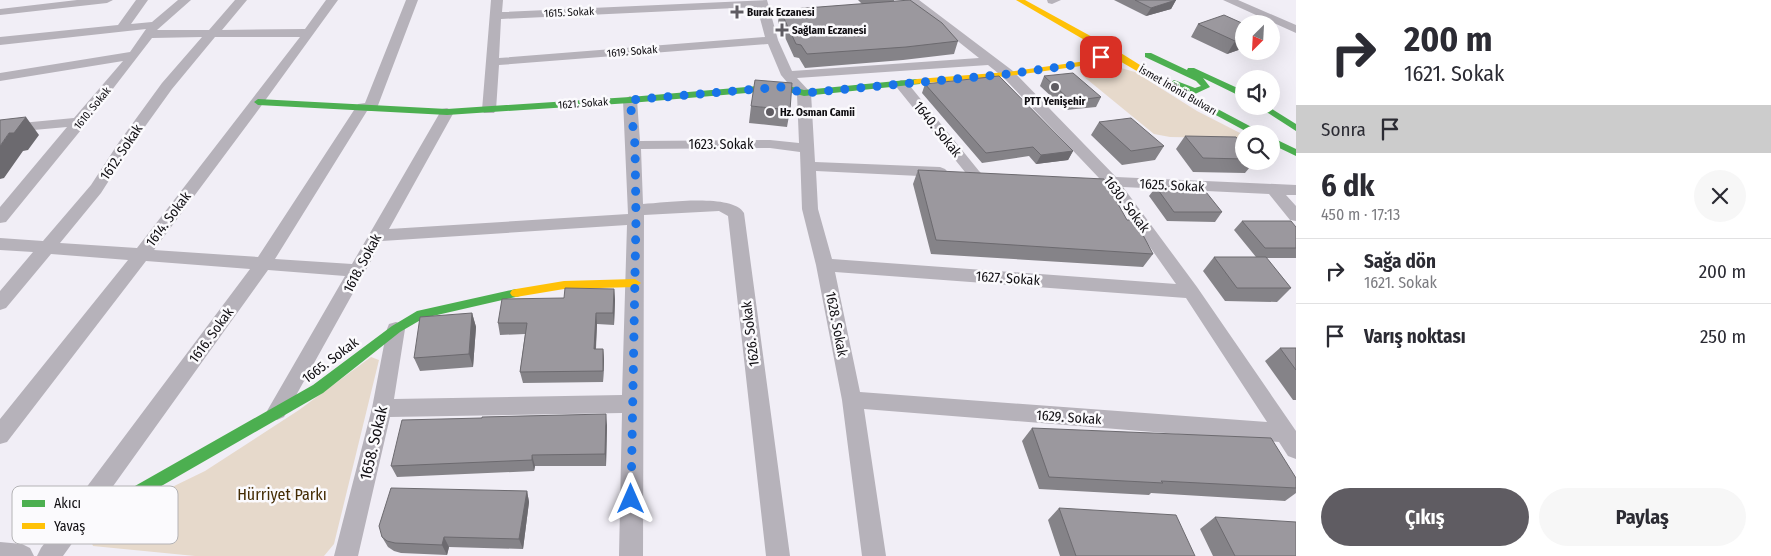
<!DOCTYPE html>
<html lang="tr">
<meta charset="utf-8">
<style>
:root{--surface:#fff;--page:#f7f7f7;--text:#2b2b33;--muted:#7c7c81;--line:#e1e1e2;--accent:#5f5c62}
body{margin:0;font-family:"Fira Sans Condensed",sans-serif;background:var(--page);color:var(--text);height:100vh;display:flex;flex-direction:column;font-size:19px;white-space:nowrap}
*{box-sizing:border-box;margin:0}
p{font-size:16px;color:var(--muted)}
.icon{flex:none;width:28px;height:28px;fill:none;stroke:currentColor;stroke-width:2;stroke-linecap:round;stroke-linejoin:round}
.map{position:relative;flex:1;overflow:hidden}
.details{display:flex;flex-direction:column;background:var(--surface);width:475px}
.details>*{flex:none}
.top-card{background:#fff;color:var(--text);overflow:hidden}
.needle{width:32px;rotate:204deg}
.tools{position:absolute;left:1235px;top:15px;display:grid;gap:10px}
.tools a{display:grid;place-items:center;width:45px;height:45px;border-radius:50%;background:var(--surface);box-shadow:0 5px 20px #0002;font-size:25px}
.pin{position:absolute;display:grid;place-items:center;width:42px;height:42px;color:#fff;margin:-21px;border-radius:10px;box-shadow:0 2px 8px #0006}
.me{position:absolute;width:55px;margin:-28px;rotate:0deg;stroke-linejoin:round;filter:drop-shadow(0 0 4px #0008)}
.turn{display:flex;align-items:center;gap:18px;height:105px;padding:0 25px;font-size:22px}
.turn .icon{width:65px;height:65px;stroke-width:2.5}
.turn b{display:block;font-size:35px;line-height:42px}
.then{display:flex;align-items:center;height:48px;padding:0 25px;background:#0003;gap:10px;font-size:19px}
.round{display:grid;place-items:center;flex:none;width:52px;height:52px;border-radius:26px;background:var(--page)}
.head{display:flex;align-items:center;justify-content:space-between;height:85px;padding:0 25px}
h1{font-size:30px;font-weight:700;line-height:38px}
.primary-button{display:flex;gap:10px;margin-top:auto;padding:10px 25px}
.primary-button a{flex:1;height:58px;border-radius:30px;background:var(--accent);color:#fff;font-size:20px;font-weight:700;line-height:58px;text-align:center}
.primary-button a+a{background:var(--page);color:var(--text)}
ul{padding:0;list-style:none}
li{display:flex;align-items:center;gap:15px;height:65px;padding:0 25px;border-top:1px solid var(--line)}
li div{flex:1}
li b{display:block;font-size:19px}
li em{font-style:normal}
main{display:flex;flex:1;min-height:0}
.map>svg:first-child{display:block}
.green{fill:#e6d9cb}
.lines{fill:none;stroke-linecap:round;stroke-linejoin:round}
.street{fill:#b6b2ba;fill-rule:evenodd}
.fast{fill:#4caf50;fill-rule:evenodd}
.slow{fill:#ffc107;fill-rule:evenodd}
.wall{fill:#858388}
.shaded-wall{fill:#6c6a6f}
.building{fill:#9b989e;stroke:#6c6a6f}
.route{stroke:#1a73e8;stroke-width:9;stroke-dasharray:0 16.2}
.poi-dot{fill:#5f5c62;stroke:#fbfafd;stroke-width:2}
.labels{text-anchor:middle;stroke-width:5;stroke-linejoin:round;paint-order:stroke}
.far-street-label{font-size:11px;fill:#100e12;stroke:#fbfafd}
.far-poi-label{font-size:11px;font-weight:bold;fill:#100e12;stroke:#fbfafd;text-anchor:start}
.street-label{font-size:14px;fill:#100e12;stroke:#fbfafd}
.near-street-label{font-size:16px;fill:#100e12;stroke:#fbfafd}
.near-park-label{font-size:16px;fill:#442c04;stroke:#fbfafd}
.key{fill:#fbfafd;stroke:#b4b3b6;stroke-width:1}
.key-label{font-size:14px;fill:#100e12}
</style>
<main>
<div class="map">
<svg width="1296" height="556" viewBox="0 0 1296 556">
<rect width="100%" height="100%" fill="#f1eef6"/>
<!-- green -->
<path class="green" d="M1121 68 1135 72 1197 111 1244 135V146L1222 138 1170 137 1154 134 1083 76Z
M371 357 379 360 334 544 324 556H195L93 546 90 538 98 523 205 471 299 410Z"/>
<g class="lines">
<!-- street -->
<path class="street" d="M77 0H113L107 3 0 15V9Z
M136 0H148L131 24 152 22 178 0H191L157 30H209L235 0H247L222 30 305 29 326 0H338L256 113 154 250 258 257 358 104 365 103 406 0H418L377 108 375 111H367L275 259 352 264 442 109 447 108 454 112 389 229 628 214 623 100 630 96 637 100 640 141 770 140 799 143 797 94 781 75 768 44 499 65 496 110 494 113H484L482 110 491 0H503L502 12 767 0 778 40 792 71 979 58 906 0H919L1013 71 1116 177 1296 185V195H1286L1296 206V221L1290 220 1269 194 1123 187 1197 287 1296 431V459L1288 456 1279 442 864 409 886 556H862L842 400 816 265 802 209 800 152 770 148 641 149 643 204C665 203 732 193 744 213L790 556H766L728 216 719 211 644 215 643 556H619L622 413 390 417 358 556H334L372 408 387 329 389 324 396 322 403 324 405 329 394 399 622 395 627 225 382 241 284 417 277 420 270 417 267 411 345 276 268 270 63 556H37L41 548 250 269 146 261 7 442 0 444V419L128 260 51 254 6 308 0 310V291L33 252 0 250V238L43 241 91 185 119 142 162 83 202 37 152 38 85 125 6 222 0 223V207L67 127 0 133V125L74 118 123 61 0 81V73L130 52 146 29 0 45V37L118 25ZM757 7 765 37 499 58 501 19ZM215 37H300L137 248 60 243 101 193 131 146 172 89ZM988 65 1003 77 1099 178 1097 181 1100 184 1107 186 1176 284 832 259 818 209 816 171 940 177 945 175 948 172 945 169 940 167 815 162 811 93 797 78ZM835 272 1186 298 1267 422 860 392Z
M1047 0H1061L1052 4 1048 3Z
M1223 0H1238L1296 25V33Z
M901 80 906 81 979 171 982 174 979 177H969L894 84Z
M0 542 22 544 30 548 34 556H0Z"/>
<!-- fast -->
<path class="fast" d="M1145 53H1151L1187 70 1188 68H1194L1244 91V98L1203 78 1210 87 1195 94 1171 85 1170 83 1174 80 1195 88 1201 86 1196 81 1145 57Z
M917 79 920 80V84L804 96 781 90 630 103 447 115 258 105 254 102 258 99 447 109 630 97 781 84 804 90Z
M1176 87 1261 132 1262 134H1251L1173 92 1172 90Z
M1257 106H1267L1296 124V131Z
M1271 137 1296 149V156L1271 144Z
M516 289 520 290 522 293 520 296 424 318 400 332 323 393 71 538 66 540 61 538 59 533 61 528 313 385 392 326 417 311Z"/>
<!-- slow -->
<path class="slow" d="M1016 0H1025L1116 50 1180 90 1176 93 1173 92 1111 56 1088 65 1008 76 914 84V80L917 79 1008 72 1086 61 1105 52Z
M635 279 641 283 635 287 564 289 516 297 512 296 510 293 512 290 516 289 564 281Z"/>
</g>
<!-- wall -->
<path class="wall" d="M858 0H894V1L958 41 954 54 903 60 805 68 799 58 794 57 778 22 780 10 862 4Z
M1114 0H1176L1171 9 1146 16Z
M1198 24H1244V48L1227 54 1191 37Z
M1044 76 1101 97 1096 107 1066 110 1040 86Z
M925 84 1073 151 1068 160 1036 164 1029 156 982 163 922 93Z
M751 106 790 110 787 127 749 123Z
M1099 122 1164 146 1155 160 1122 165 1091 135Z
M1185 136 1244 146V161H1255L1245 173 1193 172 1176 149Z
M918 170 1127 220 1153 254 1143 267 931 254 913 184Z
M1156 187 1222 212 1215 222 1167 221 1149 196Z
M1242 221 1296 227V258H1266L1291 288 1277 302 1225 301 1203 271 1214 257H1256L1234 230Z
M614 289 615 300 614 325 597 324 596 349H603L604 360 603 382 523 383 520 372 525 334 500 335 498 323 564 298Z
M472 313 476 327 473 367 420 371 414 358Z
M1280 348H1296V400H1293L1265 361Z
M607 425 606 466H535L534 471 397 477 391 466Z
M1032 428 1296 478V493L1285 501 1151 493 1149 495 1039 489 1022 441Z
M527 491 529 502 523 549 449 547 447 555 401 553 394 551 388 547 382 537Z
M1059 508 1195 556H1060L1048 520Z
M1215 517 1296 556H1213L1200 529Z"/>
<!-- shaded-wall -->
<path class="shaded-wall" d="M1176 0 1171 9 1146 16 1151 8Z
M1244 38V48L1227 54 1235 41Z
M26 117 39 135 28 150 23 151 4 178 0 179V146L9 133Z
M1073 151 1068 160 1036 164 1041 155Z
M614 289 615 300 614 325 613 313Z
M472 313 476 327 473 367 469 354Z
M596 313 597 324 595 360 594 349Z
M603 349 604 360 603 382Z
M606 414 607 425 606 466 605 454Z
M532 455 535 466 534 471 532 460Z
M527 491 529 502 523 549 519 539Z
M444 537 449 547 447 555 442 545Z"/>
<!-- building -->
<path class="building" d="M910 0 942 23 958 41 906 47 807 54 801 45 796 44 780 10Z
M1135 0H1176L1151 8Z
M1224 15 1244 24V38L1235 41 1198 24Z
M1073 73 1101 97 1071 101 1044 76Z
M999 76 1073 151 1041 155 1033 147 986 153 925 84Z
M755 80 792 83 790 110 751 106Z
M26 117 14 133H9L0 146V120Z
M1131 118 1164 146 1131 151 1099 122Z
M1185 136 1236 137 1244 146V159L1203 158Z
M918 170 1104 179 1127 220H1135L1153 254 936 240Z
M1156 187H1202L1222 212H1174Z
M1242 221H1291L1296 227V248H1265Z
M1214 257H1266L1291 288H1237Z
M565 288 614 289 613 313H596L594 349H603V371L520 372 527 323H498L502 299 564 298Z
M472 313 469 354 414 358 420 317Z
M1280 348H1296V370Z
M606 414 605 454 532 455V460L391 466 402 420 482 418V417Z
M1032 428 1271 438 1296 478V488L1161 481 1163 483 1049 477Z
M391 488 527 491 519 539 444 537 442 545 395 543 387 541 382 537 379 526Z
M1059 508 1176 515 1195 556H1076Z
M1215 517 1296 522V556H1235Z"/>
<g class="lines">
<!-- route -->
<path class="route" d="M631 499 636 219 635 145 630 100 781 87 804 93 901 84 1008 74 1088 63 1101 57"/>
</g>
<!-- markers -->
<g class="poi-dot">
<path d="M734.5 4.5h5v5h5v5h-5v5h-5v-5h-5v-5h5z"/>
<path d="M779.5 22.5h5v5h5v5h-5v5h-5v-5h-5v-5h5z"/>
<circle cx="1055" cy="87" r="5"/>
<circle cx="770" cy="112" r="5"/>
</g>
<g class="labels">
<!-- far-street labels -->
<g class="far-street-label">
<text transform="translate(569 12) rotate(-3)" y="4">1615. Sokak</text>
<text transform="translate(632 51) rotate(-5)" y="4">1619. Sokak</text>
<text transform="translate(1178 90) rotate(30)" y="4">İsmet İnönü Bulvarı</text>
<text transform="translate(583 103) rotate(-4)" y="4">1621. Sokak</text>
<text transform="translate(92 108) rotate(-51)" y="4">1610. Sokak</text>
</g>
<!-- far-poi labels -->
<g class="far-poi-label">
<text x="747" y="16">Burak Eczanesi</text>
<text x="792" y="34">Sağlam Eczanesi</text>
<text x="1055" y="105" text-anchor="middle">PTT Yenişehir</text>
<text x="780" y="116">Hz. Osman Camii</text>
</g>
<!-- street labels -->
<g class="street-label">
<text transform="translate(938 129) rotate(51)" y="5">1640. Sokak</text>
<text x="721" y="149">1623. Sokak</text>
<text transform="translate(121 152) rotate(-56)" y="5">1612. Sokak</text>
<text transform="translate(1172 185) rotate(3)" y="5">1625. Sokak</text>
<text transform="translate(1127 204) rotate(53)" y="5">1630. Sokak</text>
<text transform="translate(168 219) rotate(-53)" y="5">1614. Sokak</text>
<text transform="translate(362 263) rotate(-62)" y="5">1618. Sokak</text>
<text transform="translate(1008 278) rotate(4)" y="5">1627. Sokak</text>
<text transform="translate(837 324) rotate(79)" y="5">1628. Sokak</text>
<text transform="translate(750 334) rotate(-97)" y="5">1626. Sokak</text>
<text transform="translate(211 335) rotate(-54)" y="5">1616. Sokak</text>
<text transform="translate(330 360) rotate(-37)" y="5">1665. Sokak</text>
<text transform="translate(1069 417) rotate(4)" y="5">1629. Sokak</text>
</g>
<!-- near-street labels -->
<g class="near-street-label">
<text transform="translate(373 443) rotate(-77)" y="6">1658. Sokak</text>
</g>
<!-- near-park labels -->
<g class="near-park-label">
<text x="282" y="500">Hürriyet Parkı</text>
</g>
</g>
<!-- legend -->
<rect x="12" y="486" width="166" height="58" rx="8" class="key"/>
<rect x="22" y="500" width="23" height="7" fill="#4caf50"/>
<rect x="22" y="523" width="23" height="6" fill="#ffc107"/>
<g class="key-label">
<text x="54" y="508">Akıcı</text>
<text x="54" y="531">Yavaş</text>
</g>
</svg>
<div class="tools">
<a><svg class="needle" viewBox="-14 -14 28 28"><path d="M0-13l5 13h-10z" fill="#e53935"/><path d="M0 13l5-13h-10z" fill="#7c7c81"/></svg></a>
<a><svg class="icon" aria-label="sound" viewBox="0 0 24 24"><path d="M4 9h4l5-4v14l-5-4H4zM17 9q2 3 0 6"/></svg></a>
<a><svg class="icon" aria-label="search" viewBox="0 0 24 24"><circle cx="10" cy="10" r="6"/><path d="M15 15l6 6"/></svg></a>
</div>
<div class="pin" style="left:1101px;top:57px;background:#d93025"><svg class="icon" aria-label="arrive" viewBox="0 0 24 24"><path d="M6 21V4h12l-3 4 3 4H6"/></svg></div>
<svg class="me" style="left:631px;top:499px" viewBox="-20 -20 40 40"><path d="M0-17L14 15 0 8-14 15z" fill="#1a73e8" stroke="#fff" stroke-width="4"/></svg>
</div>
<section class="details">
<div class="top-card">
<div class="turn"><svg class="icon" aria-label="right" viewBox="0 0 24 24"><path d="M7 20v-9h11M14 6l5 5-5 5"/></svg><div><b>200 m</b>1621. Sokak</div></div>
<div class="then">Sonra<svg class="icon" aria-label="arrive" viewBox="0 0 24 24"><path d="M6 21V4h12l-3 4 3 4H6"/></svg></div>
</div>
<div class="head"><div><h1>6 dk</h1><p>450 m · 17:13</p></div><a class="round"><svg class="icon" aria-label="close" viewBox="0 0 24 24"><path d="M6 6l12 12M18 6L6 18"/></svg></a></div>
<ul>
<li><svg class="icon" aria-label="right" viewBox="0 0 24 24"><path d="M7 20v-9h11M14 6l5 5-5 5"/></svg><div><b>Sağa dön</b><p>1621. Sokak</p></div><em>200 m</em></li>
<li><svg class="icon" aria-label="arrive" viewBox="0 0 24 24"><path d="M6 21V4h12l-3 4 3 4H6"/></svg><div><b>Varış noktası</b></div><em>250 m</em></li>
</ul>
<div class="primary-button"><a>Çıkış</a><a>Paylaş</a></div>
</section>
</main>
